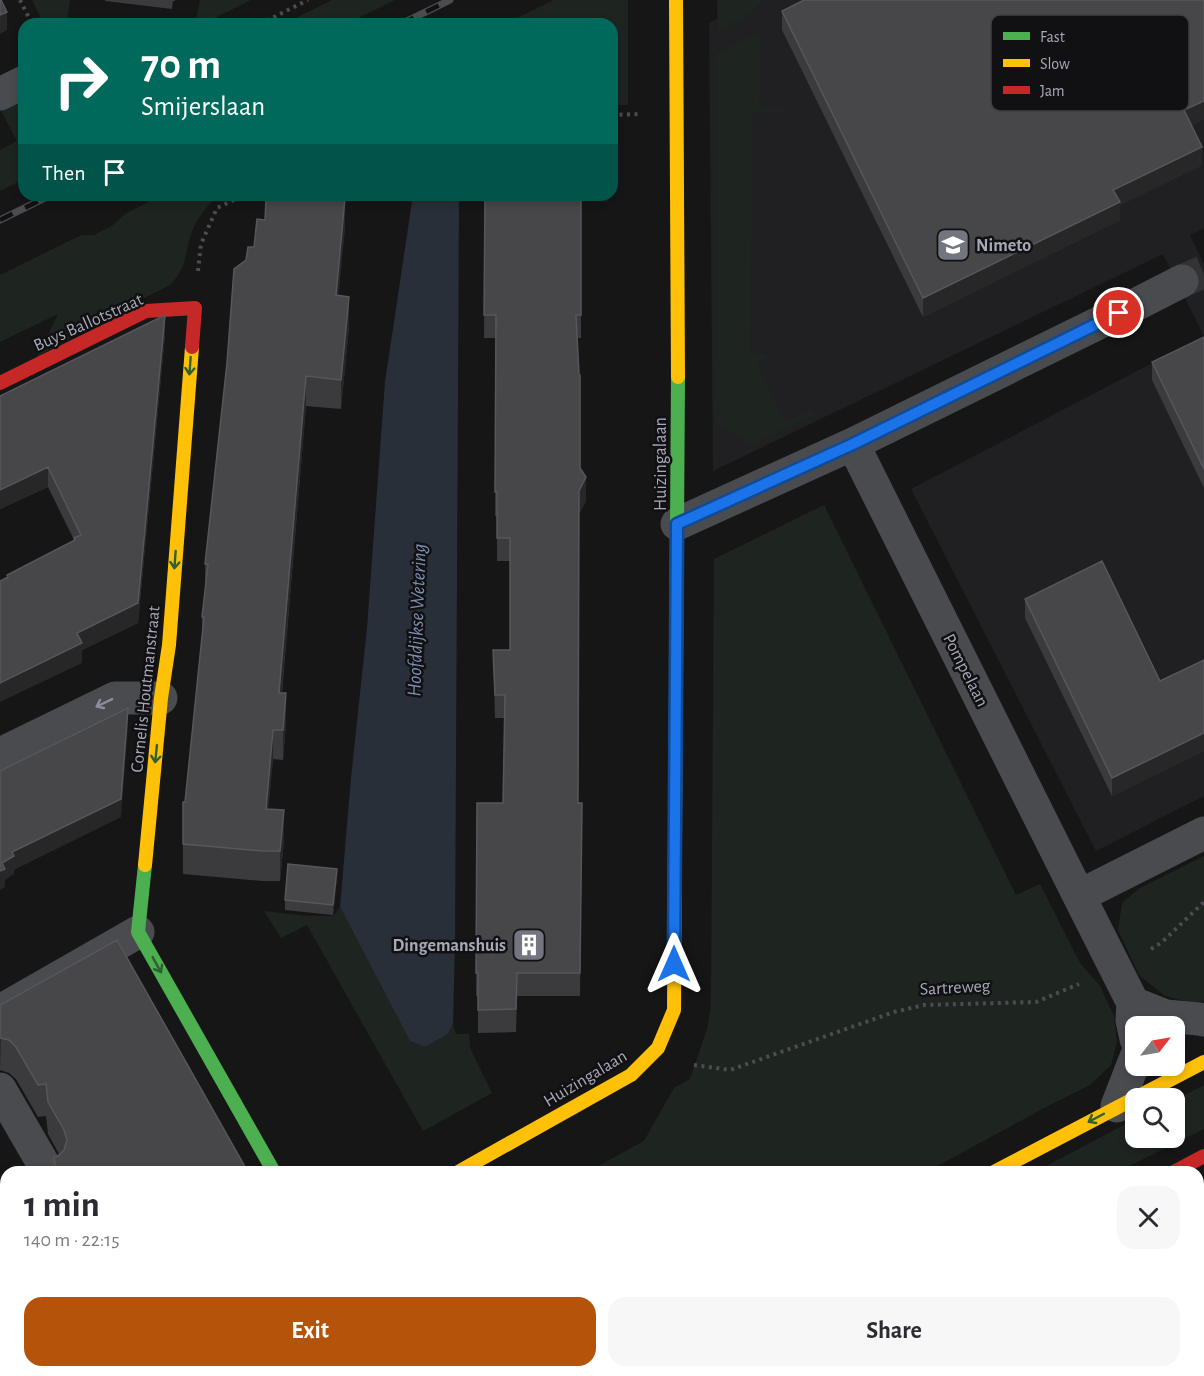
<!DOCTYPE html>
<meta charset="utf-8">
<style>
:root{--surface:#fff;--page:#f7f7f7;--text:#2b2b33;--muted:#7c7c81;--accent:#b45309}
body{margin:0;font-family:"Alegreya Sans",sans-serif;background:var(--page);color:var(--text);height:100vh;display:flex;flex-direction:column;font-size:22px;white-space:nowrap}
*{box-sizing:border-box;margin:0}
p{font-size:20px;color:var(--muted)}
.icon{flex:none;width:33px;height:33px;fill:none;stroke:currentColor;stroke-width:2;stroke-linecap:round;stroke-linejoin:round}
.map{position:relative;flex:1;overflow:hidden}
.details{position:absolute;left:0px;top:1166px;width:1204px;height:212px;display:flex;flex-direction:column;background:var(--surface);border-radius:18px 18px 0 0;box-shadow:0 3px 9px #0003}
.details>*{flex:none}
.top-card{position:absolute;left:18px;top:18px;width:600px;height:183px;border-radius:18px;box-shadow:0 3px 9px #0003;background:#00695c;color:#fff;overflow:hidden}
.needle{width:39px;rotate:59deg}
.fabs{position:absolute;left:1125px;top:1016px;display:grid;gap:12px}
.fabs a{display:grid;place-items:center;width:60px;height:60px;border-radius:12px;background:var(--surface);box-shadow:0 3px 9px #0003;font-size:30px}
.pin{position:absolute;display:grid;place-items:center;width:51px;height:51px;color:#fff;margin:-26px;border:3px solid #fff;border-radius:50%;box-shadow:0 2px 6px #0007}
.me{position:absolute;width:66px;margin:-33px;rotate:0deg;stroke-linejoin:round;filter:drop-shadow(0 0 4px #0008)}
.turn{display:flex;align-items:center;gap:21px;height:126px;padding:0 24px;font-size:27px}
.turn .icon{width:78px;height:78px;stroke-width:2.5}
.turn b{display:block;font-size:42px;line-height:51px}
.then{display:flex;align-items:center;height:57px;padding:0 24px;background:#0003;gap:12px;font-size:22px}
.round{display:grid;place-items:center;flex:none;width:63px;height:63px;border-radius:18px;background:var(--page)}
.summary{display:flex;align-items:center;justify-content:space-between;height:102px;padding:0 24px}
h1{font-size:36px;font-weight:600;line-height:45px}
.cta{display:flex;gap:12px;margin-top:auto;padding:12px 24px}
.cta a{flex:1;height:69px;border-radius:18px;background:var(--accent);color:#fff;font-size:24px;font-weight:600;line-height:69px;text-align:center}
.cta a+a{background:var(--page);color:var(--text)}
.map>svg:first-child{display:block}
.built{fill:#202022}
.green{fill:#1e2520}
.water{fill:#292f39}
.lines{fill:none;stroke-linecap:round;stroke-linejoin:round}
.street-tunnel{stroke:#333336;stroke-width:33;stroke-dasharray:33 16;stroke-linecap:butt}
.path{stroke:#4c4c51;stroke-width:4;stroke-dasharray:3 4.5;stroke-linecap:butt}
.street{stroke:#4a4b4f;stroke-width:33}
.fast{stroke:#4caf50;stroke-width:14}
.slow{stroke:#ffc107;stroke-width:14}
.jam{stroke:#c62828;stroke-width:14}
.rail-casing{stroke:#4b4c4f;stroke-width:7}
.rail{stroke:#111012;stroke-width:4.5;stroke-dasharray:14;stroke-linecap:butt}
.wall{fill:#3b3b3d}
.shaded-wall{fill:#272728}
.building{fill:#47474a;stroke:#56565c;stroke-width:1.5}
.oneway{stroke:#2e6031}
.oneway2{stroke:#8b8d98}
.route-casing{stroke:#114b97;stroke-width:15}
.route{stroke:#1a73e8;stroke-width:10}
.labels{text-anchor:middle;stroke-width:5;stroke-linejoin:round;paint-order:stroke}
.poi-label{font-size:18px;font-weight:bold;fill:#a7a9b8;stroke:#111012;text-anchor:start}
.street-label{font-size:18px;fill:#a7a9b8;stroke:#111012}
.water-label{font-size:20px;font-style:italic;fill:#7d91b4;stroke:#111012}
.key{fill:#111012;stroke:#3e3e44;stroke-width:1.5}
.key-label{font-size:16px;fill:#a7a9b8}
</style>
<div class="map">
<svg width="1204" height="1376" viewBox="0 0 1204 1376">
<rect width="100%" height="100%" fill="#161616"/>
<!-- built -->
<path class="built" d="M756 0H1204V228L1190 235 1204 264V796L1096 851 911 489 1204 336 1163 254 713 471 709 23Z"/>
<!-- green -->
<path class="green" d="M32 0H70L67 24H44Z
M200 0H251L203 24H195Z
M332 0H395L346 24H284Z
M554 0H628V105H612V24H505Z
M717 0H767L760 3 750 14 718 30Z
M757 33H761L759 107 785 108V112L753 113 750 353 766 354 768 358 757 365 785 423 812 410 815 414 751 445 715 422 716 54Z
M24 95V179L0 191V150L17 141 0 109Z
M162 195H219C210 202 197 219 193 229 184 251 189 266 170 285L115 313 37 357 58 314 0 342V275L73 239 82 235H94L113 225 125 214Z
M824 505 1016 895 1040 884 1080 963 1100 986 1114 1016 1117 1041 1111 1065 1090 1085 1048 1106 928 1171H589L642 1142 645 1139 674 1088 690 1079 707 1029 711 1004 714 559Z
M1204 856V1001L1192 1003 1165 996 1139 975 1118 930 1122 903 1140 888Z
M340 907 410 1041 425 1047 448 1034 453 1024 456 1034H469L470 1048 492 1093 423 1131 307 925 281 938 264 911 307 916H333Z
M1204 1085V1129L1119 1171H1037L1135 1119 1136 1137H1174L1175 1100Z
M1204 1194V1307L1199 1310 1198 1197Z
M211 1371H352L354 1373 358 1371H376L378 1376H202Z
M444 1371H598L590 1376H446Z
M697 1371H770L761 1376H688Z
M890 1371H1102L1094 1376H882Z"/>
<!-- water -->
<path class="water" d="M413 195H459L455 942 453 1024 448 1034 425 1047 410 1041 340 907 351 778 367 628 385 382Z
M1204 1307V1376H1094L1102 1371H1198L1199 1310Z"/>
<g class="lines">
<!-- street-tunnel -->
<path class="street-tunnel" d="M1182 281 1203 272"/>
<!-- path -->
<path class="path" d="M20 0 32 24
M260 24 308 0
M612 115 638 114
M198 271 201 244 217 208 244 195
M1151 949 1161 943 1204 902
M694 1065 730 1070 894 1012 924 1005 1036 1002 1079 984
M289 1376 297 1371"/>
<!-- street -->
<path class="street" d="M0 94 24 82
M1137 304 1182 281
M853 444 1079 896 1133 1003 1132 1020 1136 1039
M677 524 853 444 1119 313
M0 754 115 698H161
M1079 896 1204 833
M1133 1003 1166 1016 1199 1019 1204 1020
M0 1011 138 932
M0 1089 48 1172
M1117 1106 1136 1057
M401 1371 404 1376
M99 1376 108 1371"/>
<!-- fast -->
<path class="fast" d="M675 836 678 377
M145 865 138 932 274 1172"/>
<!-- slow -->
<path class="slow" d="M676 0 678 377
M145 865 161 698 169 645 192 347
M458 1172 631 1075 658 1048 674 1010 675 836
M994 1172 1204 1062
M647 1376 655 1371"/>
<!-- jam -->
<path class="jam" d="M0 383 146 311 195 308 192 347
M1174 1172 1204 1156
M810 1376 818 1371"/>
<defs>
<path id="rail" d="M401 24 450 0
M0 220 51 195"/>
</defs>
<!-- rail casing -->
<use href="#rail" class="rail-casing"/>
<!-- rail -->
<use href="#rail" class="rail"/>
</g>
<!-- wall -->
<path class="wall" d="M105 0H175V1H173L172 9 105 1Z
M1204 0V119L1192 125 1202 165 1120 205V220L923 317 782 30V11Z
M485 195H581V338H577L580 468 586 501 579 514 578 803H582L580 996H517L516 1032 478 1033V996H476L477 803H503L505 718H495L493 650H510V561H497V516H495L496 338H484Z
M265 220 345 227 338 296 349 327 341 409 306 406 282 693 286 723 283 760 273 759 268 809 284 840 280 881H263L183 874V802H185L202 637V617L205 590V564L246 260 254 247Z
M165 335 138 623 82 650V663L7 578V575L74 540 48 487 0 509Z
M1204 337V488L1152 380V362Z
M1025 599 1160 681 1204 660V751L1112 796 1025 618Z
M337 878 333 915 285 910V900Z
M0 1005 248 1172H54V1157L59 1154 48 1134 46 1116 38 1117 16 1079 9 1073 0 1070Z"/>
<!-- shaded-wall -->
<path class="shaded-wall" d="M7 12V30L0 34V15Z
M1204 101V119L1184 129V110Z
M1202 147V165L1120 205V220L923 317V298L1113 190Z
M345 198V227L336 325V295Z
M349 297V327L341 409V380Z
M165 315V335L138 623 82 650V663L0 702V683L77 633Z
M306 376V406L279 723V693Z
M48 467V487L0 509V490Z
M586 477V501L579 514V491Z
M286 693V723L283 760V730Z
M128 708V727L121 817 14 870V874L5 880V887L0 890V871L2 863 12 852Z
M273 730V759L266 839V809Z
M1204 733V751L1112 796V778Z
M284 810V840L280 881V851Z
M337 869V878L333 915V905Z
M0 1038H1L0 1070Z
M6 1315V1347L0 1350V1318Z"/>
<!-- building -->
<path class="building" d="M0 0H1L7 12 0 15Z
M804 0H1204V101L1184 110 1202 147 1113 190 1120 202 923 298 782 11Z
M272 195H343L345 198 336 295 349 297 341 380 306 376 279 693H286L283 730H273L266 809 284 810 280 851H263L183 844V802H185L204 617H202L208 564H205L227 363 234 269 246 260 248 247H254L257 219 265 220 266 199Z
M485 195H581V315H576L579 374 580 375V468L586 477 579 491 578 803H582L580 973H517L516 1009 478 1010V973H476L477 803H503L505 695H495L493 650H510V538H497V492H495L496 315H484Z
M165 315 138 603 77 633 82 643 0 683V581L8 577 7 575 75 540 74 538 81 535 48 467 0 490V396Z
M1204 337V469L1152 362Z
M1102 561 1160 681 1204 660V733L1112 778 1025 599Z
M128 708 121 799 12 852 14 856 2 863 5 869 0 871V771Z
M288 864 337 869 333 905 285 900Z
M117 940 248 1172H56L54 1157 58 1156 64 1150 67 1140 64 1130 48 1102 46 1084 38 1085 16 1047 9 1040 0 1038V1005Z
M6 1202V1315L0 1318V1205Z"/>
<!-- one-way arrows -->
<defs><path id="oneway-shaft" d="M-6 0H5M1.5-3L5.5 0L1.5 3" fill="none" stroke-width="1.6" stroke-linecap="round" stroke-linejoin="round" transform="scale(1.5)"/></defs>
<g class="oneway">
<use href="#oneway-shaft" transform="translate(190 366) rotate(94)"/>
<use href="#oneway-shaft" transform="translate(175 560) rotate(94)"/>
<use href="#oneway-shaft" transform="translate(156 754) rotate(96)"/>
<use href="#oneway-shaft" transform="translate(157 965) rotate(61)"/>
<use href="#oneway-shaft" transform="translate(1096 1118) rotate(152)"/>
</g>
<use class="oneway2" href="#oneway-shaft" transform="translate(104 703) rotate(154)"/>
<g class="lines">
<defs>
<path id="route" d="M674 964 677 524 853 444 1119 313"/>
</defs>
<!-- route casing -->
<use href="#route" class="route-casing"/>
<!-- route -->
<use href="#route" class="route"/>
</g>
<!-- icons -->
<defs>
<symbol id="university-square" viewBox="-11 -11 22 22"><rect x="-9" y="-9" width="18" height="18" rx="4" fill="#74767f" stroke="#111012"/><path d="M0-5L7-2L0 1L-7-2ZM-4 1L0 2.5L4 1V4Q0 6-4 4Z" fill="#fff"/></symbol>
<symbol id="building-square" viewBox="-11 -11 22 22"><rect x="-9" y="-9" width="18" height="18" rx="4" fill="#74767f" stroke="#111012"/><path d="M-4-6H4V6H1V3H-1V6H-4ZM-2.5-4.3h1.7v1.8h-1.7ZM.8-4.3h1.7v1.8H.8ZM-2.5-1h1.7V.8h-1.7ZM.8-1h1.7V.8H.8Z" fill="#fff"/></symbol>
</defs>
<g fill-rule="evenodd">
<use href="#university-square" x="934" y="226" width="38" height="38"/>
<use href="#building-square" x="510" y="926" width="38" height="38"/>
</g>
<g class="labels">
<!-- poi labels -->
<g class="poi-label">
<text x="976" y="251">Nimeto</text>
<text x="506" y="951" text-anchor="end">Dingemanshuis</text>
</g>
<!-- street labels -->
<g class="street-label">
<text transform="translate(88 322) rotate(-24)" y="6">Buys Ballotstraat</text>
<text transform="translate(660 464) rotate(-90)" y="6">Huizingalaan</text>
<text transform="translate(966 670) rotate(63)" y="6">Pompelaan</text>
<text transform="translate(145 689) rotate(-84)" y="6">Cornelis Houtmanstraat</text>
<text transform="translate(955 987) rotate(-3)" y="6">Sartreweg</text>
<text transform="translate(585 1078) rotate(-31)" y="6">Huizingalaan</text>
</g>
<!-- water labels -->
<g class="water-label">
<text transform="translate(416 620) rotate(-88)" y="7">Hoofddijkse Wetering</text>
</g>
</g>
<!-- legend -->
<rect x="991" y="15" width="198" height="96" rx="9" class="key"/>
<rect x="1003" y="32" width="27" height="8" fill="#4caf50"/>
<rect x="1003" y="59" width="27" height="8" fill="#ffc107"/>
<rect x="1003" y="86" width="27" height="8" fill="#c62828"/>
<g class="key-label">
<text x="1040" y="42">Fast</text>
<text x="1040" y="69">Slow</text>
<text x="1040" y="96">Jam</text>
</g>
</svg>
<div class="fabs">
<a><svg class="needle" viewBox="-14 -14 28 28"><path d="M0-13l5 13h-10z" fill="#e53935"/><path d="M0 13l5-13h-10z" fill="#7c7c81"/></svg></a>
<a><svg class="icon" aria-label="search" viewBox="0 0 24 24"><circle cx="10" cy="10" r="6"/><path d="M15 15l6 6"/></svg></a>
</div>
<div class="pin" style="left:1119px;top:313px;background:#d93025"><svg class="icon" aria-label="arrive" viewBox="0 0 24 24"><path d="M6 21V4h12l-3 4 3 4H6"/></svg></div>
<svg class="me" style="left:674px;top:964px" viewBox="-20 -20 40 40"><path d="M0-17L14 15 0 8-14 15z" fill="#1a73e8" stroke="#fff" stroke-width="4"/></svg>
<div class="top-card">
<div class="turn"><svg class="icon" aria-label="right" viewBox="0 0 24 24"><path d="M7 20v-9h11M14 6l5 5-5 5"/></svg><div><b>70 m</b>Smijerslaan</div></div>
<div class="then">Then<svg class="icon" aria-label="arrive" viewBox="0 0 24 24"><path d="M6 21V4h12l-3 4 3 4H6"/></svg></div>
</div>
<section class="details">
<div class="summary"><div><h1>1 min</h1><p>140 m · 22:15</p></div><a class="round"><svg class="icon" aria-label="close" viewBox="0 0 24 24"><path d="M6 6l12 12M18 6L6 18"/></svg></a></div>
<div class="cta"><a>Exit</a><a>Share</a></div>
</section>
</div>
